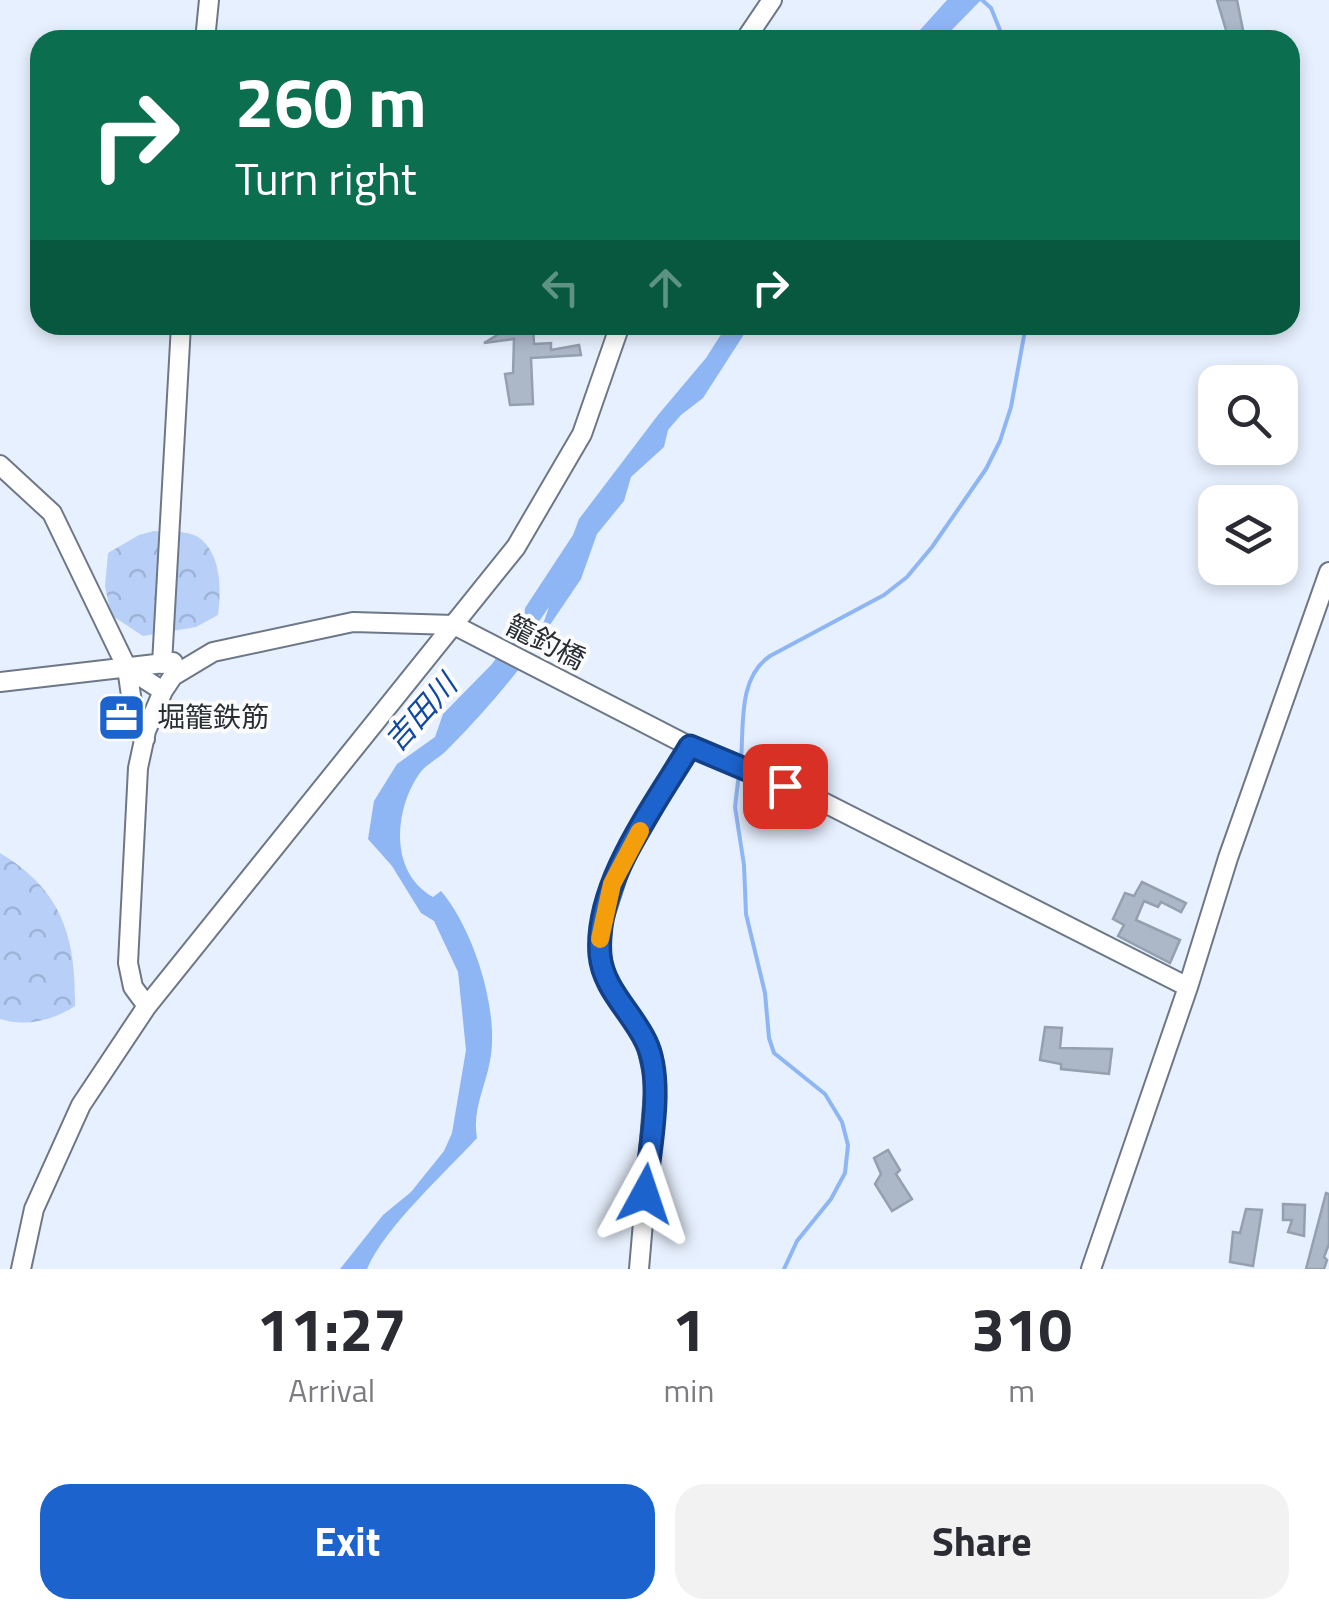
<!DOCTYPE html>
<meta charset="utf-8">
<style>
:root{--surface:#fff;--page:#f2f2f3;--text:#2b2b33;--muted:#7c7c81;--accent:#1d63ce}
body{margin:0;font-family:"Titillium Web","Noto Sans JP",sans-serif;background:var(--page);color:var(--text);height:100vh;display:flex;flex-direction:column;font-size:38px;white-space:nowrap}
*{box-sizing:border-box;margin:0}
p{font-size:32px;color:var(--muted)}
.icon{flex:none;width:55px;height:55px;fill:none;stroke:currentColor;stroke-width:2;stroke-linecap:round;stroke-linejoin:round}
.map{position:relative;height:1269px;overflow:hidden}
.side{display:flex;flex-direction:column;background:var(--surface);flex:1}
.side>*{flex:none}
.hud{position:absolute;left:30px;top:30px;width:1270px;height:305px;border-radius:30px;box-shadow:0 5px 15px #0003;background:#0b6e4f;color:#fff;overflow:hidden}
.controls{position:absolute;left:1198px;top:365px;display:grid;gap:20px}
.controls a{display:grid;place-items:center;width:100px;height:100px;border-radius:20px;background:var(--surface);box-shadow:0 5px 15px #0003;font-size:50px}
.pin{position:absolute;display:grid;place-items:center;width:85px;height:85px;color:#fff;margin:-42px;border-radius:20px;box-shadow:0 5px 15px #0006}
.me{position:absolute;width:110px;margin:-55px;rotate:5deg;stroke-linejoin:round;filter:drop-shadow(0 0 8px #0008)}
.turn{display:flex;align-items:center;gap:35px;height:210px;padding:0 40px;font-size:45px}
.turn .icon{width:130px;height:130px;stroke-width:2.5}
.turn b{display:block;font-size:70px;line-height:85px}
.lanes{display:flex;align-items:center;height:95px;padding:0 40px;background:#0003;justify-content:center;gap:50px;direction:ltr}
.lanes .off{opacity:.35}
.eta{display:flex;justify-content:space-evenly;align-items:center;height:170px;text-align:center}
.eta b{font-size:60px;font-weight:700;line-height:70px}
.cta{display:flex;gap:20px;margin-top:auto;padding:20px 40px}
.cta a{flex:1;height:115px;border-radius:30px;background:var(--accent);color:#fff;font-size:40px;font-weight:700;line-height:115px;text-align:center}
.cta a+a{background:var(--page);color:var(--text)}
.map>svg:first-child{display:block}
.forest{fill:url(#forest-crowns)}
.water{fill:#8fb6f4}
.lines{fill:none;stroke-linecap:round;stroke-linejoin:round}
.stream{stroke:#8fb6f4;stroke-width:4}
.building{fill:#acb7c8;stroke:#949faf;stroke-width:2.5}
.minor-casing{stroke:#6d7787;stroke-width:22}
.minor{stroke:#fff;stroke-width:18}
.route-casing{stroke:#134086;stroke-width:25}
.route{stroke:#1d63ce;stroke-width:18}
.slow{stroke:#f59e0b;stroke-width:18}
.labels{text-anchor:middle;stroke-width:8;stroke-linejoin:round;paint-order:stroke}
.street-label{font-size:28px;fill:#292e34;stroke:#fcfcfc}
.poi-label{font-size:28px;fill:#292e34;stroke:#fcfcfc;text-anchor:start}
.water-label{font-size:30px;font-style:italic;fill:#0f49a1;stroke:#fcfcfc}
</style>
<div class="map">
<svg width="1329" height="1269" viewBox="0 0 1329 1269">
<defs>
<pattern id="forest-crowns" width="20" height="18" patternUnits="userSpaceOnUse" patternTransform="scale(2.5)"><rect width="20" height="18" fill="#b8d0f8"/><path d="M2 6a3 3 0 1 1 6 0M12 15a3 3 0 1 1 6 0" fill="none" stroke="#9eb3d5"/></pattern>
</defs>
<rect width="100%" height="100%" fill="#e7f0fe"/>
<!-- forest -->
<path class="forest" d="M154 531C168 532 190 530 201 539 222 558 221 590 218 615L196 627 143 636 111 615 105 586 108 553 139 535Z
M0 853C62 890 76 937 75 1006 52 1021 25 1027 0 1019Z"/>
<!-- water -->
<path class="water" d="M947 0H981L942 40H911Z
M727 325H750L703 398 681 415 668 430 664 447 631 477 624 501 597 534 581 579 535 647 549 607 522 646 529 656C504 689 478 719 448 749 440 758 426 764 419 774 394 811 389 872 433 897L441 891C473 928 500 1011 490 1061 485 1088 472 1110 477 1138 445 1173 385 1227 367 1269H340L383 1215 411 1192 444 1151 452 1133 466 1050 458 972 434 921 421 913 392 866 368 839 374 801 397 764 435 737 443 714 492 664 524 620 525 608 573 535 579 519 658 415 706 358Z"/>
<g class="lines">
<!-- stream -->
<path class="stream" d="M982 0 991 8 1004 40
M741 759C744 723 738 678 770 656L884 595 907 577 932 547 986 469 1000 441 1011 407 1026 325
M739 773 735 807 744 865 746 914 765 993 769 1038 774 1053 825 1094 842 1122 848 1145 845 1173 831 1199 797 1241 784 1269"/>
</g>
<!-- building -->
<path class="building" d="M1217 0H1237L1245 40H1229Z
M501 325H533L534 344 551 343V350L579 345 581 355 531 358 533 404 510 405 505 374 513 373 514 339 484 343 502 332Z
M1142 882 1186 903 1181 912 1161 902 1158 907 1144 901 1136 920 1180 940 1170 963 1118 936 1124 925 1113 919 1125 893 1134 896Z
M1045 1027 1062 1028 1060 1048 1112 1049 1109 1074 1061 1069V1064L1040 1060Z
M888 1150 900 1170 896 1174 912 1199 892 1211 875 1184 881 1174 874 1158Z
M1326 1193 1329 1194V1244L1324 1257 1327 1260 1324 1269H1306Z
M1283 1204 1305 1205 1304 1236 1288 1232 1292 1220H1283Z
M1246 1209 1262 1210 1253 1266 1230 1262 1233 1232 1240 1233Z"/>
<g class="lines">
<defs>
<path id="minor" d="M205 40 209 0
M745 40 772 0
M0 465 52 513 127 668 163 691
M162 664 181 325
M127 668 136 730 145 739
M0 682 173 662
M1188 987 1228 858 1329 572
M147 1006 133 987 128 963 138 768 146 731 163 691 173 676 213 652 353 622 454 625 689 746 821 801 1188 987 1091 1269
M21 1269 34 1209 81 1105 147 1006 516 547 582 434 620 325
M639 1269 655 1082 646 1042 605 976 600 956 602 923 621 864 689 746"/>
</defs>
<!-- minor casing -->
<use href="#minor" class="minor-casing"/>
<!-- minor -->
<use href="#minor" class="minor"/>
</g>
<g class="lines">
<defs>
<path id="route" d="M645 1194C649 1152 665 1081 646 1042 632 1012 603 989 600 955 594 884 655 805 690 746L785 786"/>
</defs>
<!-- route casing -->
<use href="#route" class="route-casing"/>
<!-- route -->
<use href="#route" class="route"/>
<!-- slow -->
<path class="slow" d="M600 939 612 884 640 831"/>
</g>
<!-- icons -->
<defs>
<symbol id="office-square" viewBox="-11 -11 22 22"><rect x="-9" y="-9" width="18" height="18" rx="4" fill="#1d63ce" stroke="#fcfcfc"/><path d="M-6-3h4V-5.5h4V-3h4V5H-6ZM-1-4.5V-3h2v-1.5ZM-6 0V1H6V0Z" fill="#fff"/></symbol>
</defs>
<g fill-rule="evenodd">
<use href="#office-square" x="94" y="690" width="55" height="55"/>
</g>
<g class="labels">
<!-- street labels -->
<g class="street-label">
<text transform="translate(546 642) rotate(27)" y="10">籠釣橋</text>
</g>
<!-- poi labels -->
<g class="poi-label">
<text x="157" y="727">堀籠鉄筋</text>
</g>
<!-- water labels -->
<g class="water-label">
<text transform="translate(421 713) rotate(-48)" y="10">吉田川</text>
</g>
</g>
</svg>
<div class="controls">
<a><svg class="icon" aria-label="search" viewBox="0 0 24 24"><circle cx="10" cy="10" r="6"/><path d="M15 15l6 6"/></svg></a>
<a><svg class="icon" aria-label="layers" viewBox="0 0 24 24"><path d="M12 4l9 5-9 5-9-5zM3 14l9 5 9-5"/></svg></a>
</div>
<div class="pin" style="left:785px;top:786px;background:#d93025"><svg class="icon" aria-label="arrive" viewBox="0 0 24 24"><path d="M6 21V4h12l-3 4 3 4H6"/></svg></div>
<svg class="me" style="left:645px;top:1194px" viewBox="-20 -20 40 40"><path d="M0-17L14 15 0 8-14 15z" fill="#1d63ce" stroke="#fff" stroke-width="4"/></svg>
<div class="hud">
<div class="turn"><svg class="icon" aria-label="right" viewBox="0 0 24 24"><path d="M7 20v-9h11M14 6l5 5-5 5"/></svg><div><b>260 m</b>Turn right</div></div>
<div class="lanes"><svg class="icon off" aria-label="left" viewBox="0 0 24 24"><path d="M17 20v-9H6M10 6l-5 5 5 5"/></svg><svg class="icon off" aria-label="ahead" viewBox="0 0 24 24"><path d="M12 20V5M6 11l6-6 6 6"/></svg><svg class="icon" aria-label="right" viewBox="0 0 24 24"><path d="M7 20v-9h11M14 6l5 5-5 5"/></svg></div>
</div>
</div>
<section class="side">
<div class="eta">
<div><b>11:27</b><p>Arrival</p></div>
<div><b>1</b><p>min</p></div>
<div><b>310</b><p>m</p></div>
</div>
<div class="cta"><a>Exit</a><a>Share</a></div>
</section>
